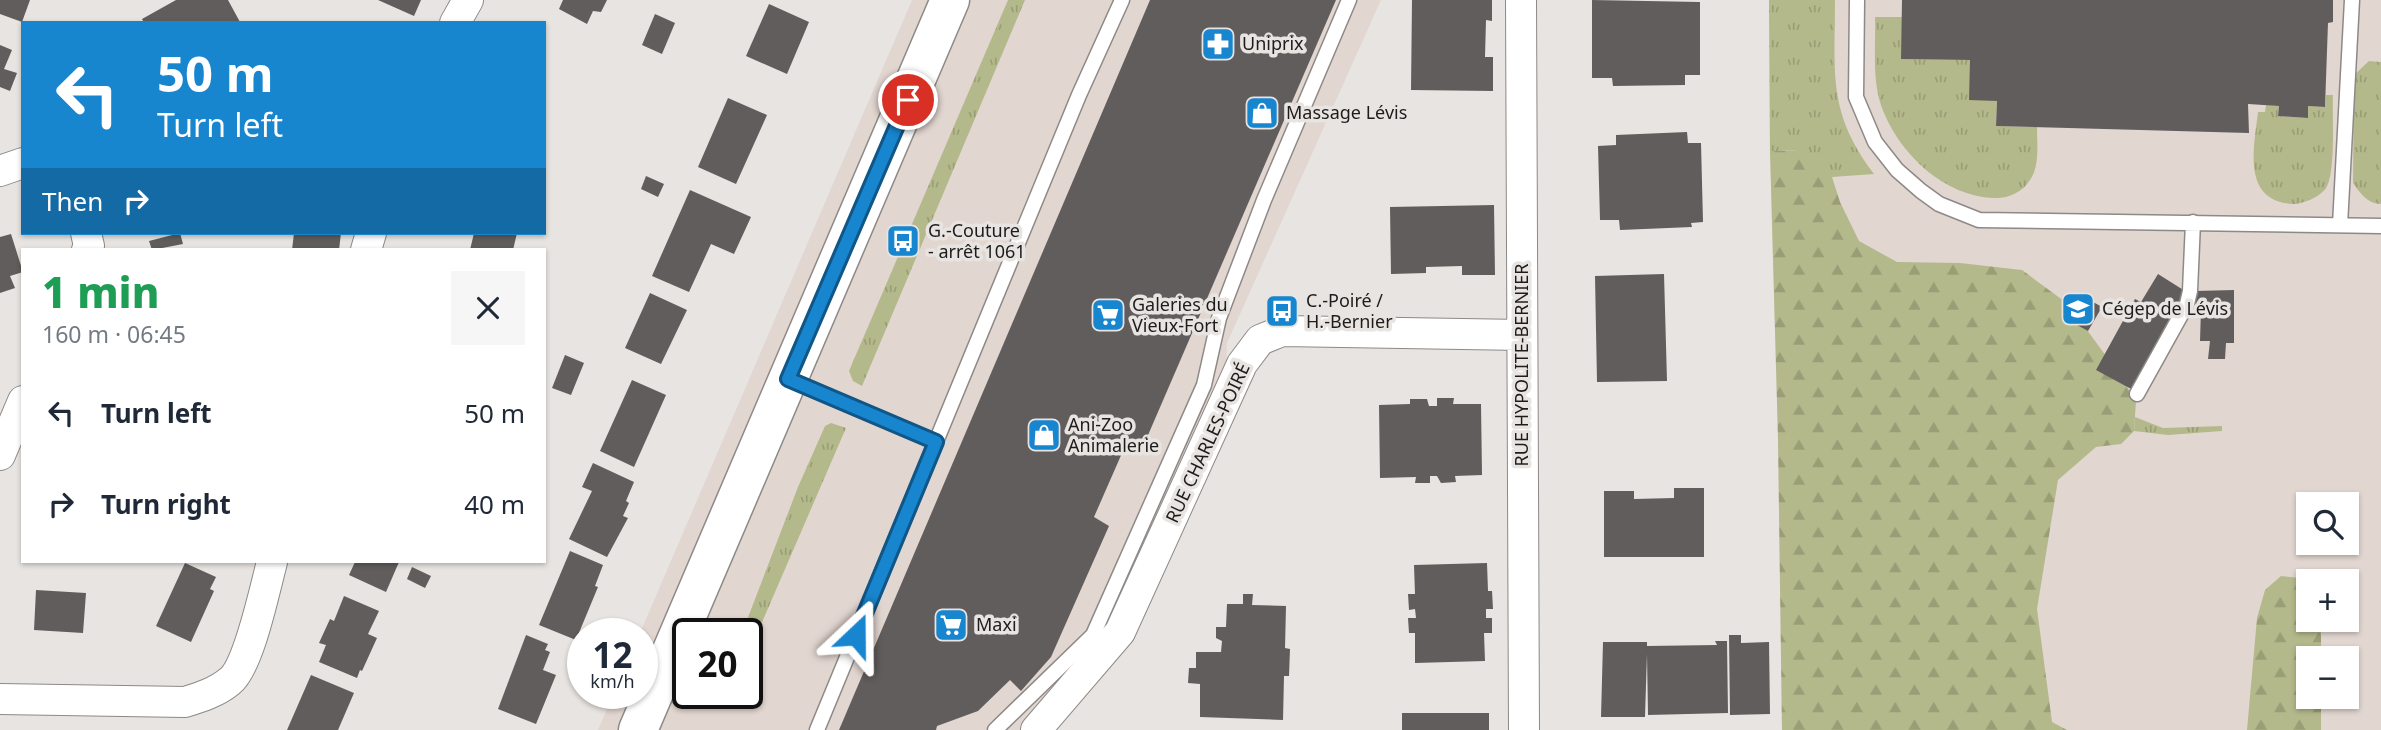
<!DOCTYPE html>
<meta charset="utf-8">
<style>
:root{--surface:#fff;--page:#f6f6f7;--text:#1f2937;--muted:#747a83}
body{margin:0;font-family:"Noto Sans",sans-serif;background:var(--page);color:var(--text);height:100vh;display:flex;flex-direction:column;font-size:26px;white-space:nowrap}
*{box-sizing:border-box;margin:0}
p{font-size:23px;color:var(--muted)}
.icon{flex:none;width:38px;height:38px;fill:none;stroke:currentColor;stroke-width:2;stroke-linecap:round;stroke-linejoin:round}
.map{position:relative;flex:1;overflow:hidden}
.sheet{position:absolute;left:21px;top:248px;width:525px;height:315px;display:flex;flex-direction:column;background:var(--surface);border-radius:0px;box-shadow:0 2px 5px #0004}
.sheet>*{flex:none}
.guide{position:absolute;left:21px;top:21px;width:525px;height:214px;border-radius:0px;box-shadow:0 2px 5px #0004;background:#1885cf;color:#fff;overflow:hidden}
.fabs{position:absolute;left:2296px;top:492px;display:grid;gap:14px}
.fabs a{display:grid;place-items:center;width:63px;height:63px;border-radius:0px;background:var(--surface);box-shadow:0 2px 5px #0004;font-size:35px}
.speed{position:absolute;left:567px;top:618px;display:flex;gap:14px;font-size:35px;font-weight:700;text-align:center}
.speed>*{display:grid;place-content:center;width:91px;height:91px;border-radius:50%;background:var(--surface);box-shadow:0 2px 5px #0004;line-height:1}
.speed small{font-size:18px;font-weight:400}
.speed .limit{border:4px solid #111;border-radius:10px;background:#fff;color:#111}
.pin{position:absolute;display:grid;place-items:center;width:60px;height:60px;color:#fff;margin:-30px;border:4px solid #fff;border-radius:50%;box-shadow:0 2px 7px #0007}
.me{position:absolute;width:77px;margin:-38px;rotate:23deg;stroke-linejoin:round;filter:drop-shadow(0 0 5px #0008)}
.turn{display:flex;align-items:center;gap:24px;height:147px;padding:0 21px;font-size:32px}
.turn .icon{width:91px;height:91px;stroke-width:2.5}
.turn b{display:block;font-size:49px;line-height:60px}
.then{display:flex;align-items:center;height:66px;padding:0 21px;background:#0003;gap:14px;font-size:26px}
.round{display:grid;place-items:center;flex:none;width:74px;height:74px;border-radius:0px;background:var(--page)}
.headline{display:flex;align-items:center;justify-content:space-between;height:119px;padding:0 21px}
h1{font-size:42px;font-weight:800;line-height:52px;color:#1e9e55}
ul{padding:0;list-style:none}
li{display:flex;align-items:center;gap:21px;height:91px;padding:0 21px}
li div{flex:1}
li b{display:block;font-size:26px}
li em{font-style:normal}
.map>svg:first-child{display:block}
.built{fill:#e2d6d0;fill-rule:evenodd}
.grass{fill:url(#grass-tufts)}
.forest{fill:url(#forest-firs)}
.building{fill:#625d5d}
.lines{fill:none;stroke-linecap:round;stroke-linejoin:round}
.service-casing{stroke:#8d8987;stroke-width:17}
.minor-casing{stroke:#8d8987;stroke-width:32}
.primary-casing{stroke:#8d8987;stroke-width:41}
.service{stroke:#fff;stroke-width:14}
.minor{stroke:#fff;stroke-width:30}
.primary{stroke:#fff;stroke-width:38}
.route-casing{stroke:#105687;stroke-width:18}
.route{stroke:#1885cf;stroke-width:12}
.labels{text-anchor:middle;stroke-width:7;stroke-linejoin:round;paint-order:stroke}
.poi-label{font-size:18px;fill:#1e1c1b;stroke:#e8e4e1;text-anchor:start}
.street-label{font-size:18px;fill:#1e1c1b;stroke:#e8e4e1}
</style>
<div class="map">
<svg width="2381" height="730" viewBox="0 0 2381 730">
<defs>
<pattern id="grass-tufts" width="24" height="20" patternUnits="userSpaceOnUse" patternTransform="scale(1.75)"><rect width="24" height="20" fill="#b4b98b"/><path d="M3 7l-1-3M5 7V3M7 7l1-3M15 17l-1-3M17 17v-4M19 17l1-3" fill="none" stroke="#9a9e77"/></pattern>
<pattern id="forest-firs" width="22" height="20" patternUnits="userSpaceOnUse" patternTransform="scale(1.75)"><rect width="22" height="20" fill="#b4b98b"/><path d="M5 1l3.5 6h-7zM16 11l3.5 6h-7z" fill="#9a9e77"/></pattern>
</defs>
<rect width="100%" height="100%" fill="#e8e4e1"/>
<!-- built -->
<path class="built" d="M912 0H1381L1227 343 1226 372 1112 626 1080 668 1021 730H598L614 693H642V634L640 633ZM688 634H747V693H688Z
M1769 0H2381V730H1782L1778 439 1770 151ZM2308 504H2347V542H2308ZM2308 581H2347V620H2308ZM2308 658H2347V696H2308Z"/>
<!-- grass -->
<path class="grass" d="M1008 0H1025L862 386 853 381 849 371Z
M1769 0H1835C1835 73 1827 112 1874 174L1832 177C1810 146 1806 151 1770 151Z
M1875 17H1902V59L1970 60 1997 101 1996 126 2037 127C2037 144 2040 166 2030 180 2022 193 2007 199 1993 198 1945 196 1902 156 1884 113 1871 84 1876 48 1875 17Z
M2369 61 2381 62V204C2368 204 2360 193 2353 183L2354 75Z
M2326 95H2333C2332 115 2336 173 2326 188 2320 197 2303 204 2293 204 2241 201 2254 148 2258 112H2265L2266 105 2279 106 2278 116 2308 118V106L2325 107Z
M2135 417 2163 428 2222 426V431L2168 435 2134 431Z
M831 423 846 428 747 657V634L742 633 798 487 825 426Z"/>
<!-- forest -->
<path class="forest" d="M1770 151H1804L1818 157 1832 177 1840 202 1859 241 1897 262 1960 263 2022 270 2068 304 2117 371 2136 401 2134 431 2121 444 2096 447 2058 480 2037 609 2052 722 2067 730H1782L1778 439Z
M2281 576 2299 578 2308 584V620H2321V658H2308V696L2321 697V730H2247L2257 618 2265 590Z"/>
<!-- building -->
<path class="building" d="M0 0H30L22 22 0 14Z
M176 0H228L240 22 144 23 142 19Z
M378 0H421L414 16Z
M563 0H607L601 12 593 11 587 24 559 9Z
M1150 0H1336L1142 449 1126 444 1094 517 1109 526 1051 657 1021 691 1010 680 978 711 937 726 936 730H839Z
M1412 0H1492V21L1486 20 1485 57H1493V91L1411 90Z
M1592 0 1700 2V75H1685V85L1613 86 1612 78H1592Z
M1902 0H2333V22L2328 23 2325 107 2308 106V118L2278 116 2279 106 2248 104 2249 133 1996 126 1997 101 1969 100 1970 60 1901 59Z
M769 4 809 22 787 74 746 56Z
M655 14 675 23 662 54 642 45Z
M0 45 12 50 4 69 17 73 10 91 0 87Z
M728 98 767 115 736 184 698 167Z
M1687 132 1688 143H1701L1703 222 1691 223 1692 227 1620 230 1619 220H1600L1598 146 1616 145V135Z
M646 176 664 184 658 197 641 189Z
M690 190 751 217 734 254 711 244 689 292 652 276Z
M1494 205 1495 275H1462V266L1426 267V273L1391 274 1390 207Z
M180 233 183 244 152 250 149 241Z
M294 233H341L339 250H292Z
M474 233H517L513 250H470Z
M11 234 23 272 10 276 15 288 0 293V237Z
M1664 274 1667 381 1597 382 1595 276Z
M2158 274 2185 291 2169 318 2172 321 2133 390 2096 370 2135 299 2141 302Z
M2234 290V343H2226L2225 359H2208L2210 341H2200L2201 308 2194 309 2195 291Z
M650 293 687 310 661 364 625 348Z
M2079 294 2102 307 2088 331 2066 319Z
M565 355 584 363 571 395 552 388Z
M632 380 666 395 634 467 600 451Z
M1437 398H1454L1453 404H1481L1482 475 1455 476 1456 482 1441 483 1437 476H1430V483H1415L1416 477 1380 478 1379 405 1410 404V399H1427L1429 406H1437Z
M593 463 634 482 626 501 629 503 623 516 628 518 607 557 569 539 592 491 582 487Z
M1674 488H1704V557H1604V491H1634V499L1674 498Z
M570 551 603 565 595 586 598 587 576 640 539 625Z
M355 562H399L386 592 349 575Z
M185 563 216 577 210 589 214 591 191 642 156 626Z
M1487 563 1488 591H1492L1493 609H1486V618H1492V633H1484L1485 661 1415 663V633H1409L1408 618H1416L1415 609 1409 610 1408 594H1415L1414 565Z
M412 567 431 576 425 588 407 579Z
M36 590 86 593 83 633 34 630Z
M1243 594H1253L1252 605 1286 606 1285 648 1290 649 1289 676H1284L1283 720 1200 717V684L1188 683 1189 668H1196V652H1221L1222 641 1216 638V627H1226L1227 604H1243Z
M344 596 379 611 368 634 377 638 362 671 360 670 357 678 319 662 326 645 319 643 330 619 334 621Z
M526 635 548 644 545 650 550 652 543 670 556 675 536 724 498 709Z
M1729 635H1741V643L1769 642 1770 714 1730 715Z
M1715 641H1727L1728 713 1648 715 1647 654 1645 717H1601L1603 642H1647V646L1717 645Z
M311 675 354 693 338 730H287Z
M1402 713H1489V730H1402Z"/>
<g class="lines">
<defs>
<path id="service" d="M1857 0 1856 97 1875 142 1897 170 1921 191 1939 204 1979 220 2381 226
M2340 225 2352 0
M790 380 936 442
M2137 394 2187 304 2190 291 2193 222
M817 730 1079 95 1122 0
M995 730 1093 635 1204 385 1219 318 1264 200 1349 0"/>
<path id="minor" d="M1521 0 1524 730
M455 23 468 0
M0 171 23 163
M86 233 89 246 87 250
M366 250 371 233
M0 455 23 401
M0 699 185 702C201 697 217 692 230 681 249 666 265 588 272 562
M1036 730 1120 632 1242 364 1260 340 1282 331 1522 335"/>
<path id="primary" d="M638 730 950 0"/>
</defs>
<!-- service casing -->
<use href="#service" class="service-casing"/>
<!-- minor casing -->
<use href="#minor" class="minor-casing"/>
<!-- primary casing -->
<use href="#primary" class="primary-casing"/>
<!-- service -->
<use href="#service" class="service"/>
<!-- minor -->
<use href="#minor" class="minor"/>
<!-- primary -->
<use href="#primary" class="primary"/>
</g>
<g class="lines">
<defs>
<path id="route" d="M856 635 936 442 788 379 908 100"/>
</defs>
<!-- route casing -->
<use href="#route" class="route-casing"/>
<!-- route -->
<use href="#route" class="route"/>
</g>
<!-- icons -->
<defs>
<symbol id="pharmacy-square" viewBox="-11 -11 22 22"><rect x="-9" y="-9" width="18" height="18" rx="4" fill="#1885cf" stroke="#e8e4e1"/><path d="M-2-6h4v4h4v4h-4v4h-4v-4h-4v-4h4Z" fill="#fff"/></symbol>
<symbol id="shop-square" viewBox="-11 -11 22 22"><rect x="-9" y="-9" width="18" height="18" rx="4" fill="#1885cf" stroke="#e8e4e1"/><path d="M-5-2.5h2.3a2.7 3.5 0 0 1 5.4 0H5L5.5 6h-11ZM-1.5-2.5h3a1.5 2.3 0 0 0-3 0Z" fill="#fff"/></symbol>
<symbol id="bus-square" viewBox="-11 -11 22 22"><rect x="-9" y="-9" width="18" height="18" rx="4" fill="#1885cf" stroke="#e8e4e1"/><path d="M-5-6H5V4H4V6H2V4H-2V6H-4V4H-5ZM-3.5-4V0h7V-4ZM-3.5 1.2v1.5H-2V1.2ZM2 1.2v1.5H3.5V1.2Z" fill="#fff"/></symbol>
<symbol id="university-square" viewBox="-11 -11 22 22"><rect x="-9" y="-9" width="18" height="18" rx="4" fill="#1885cf" stroke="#e8e4e1"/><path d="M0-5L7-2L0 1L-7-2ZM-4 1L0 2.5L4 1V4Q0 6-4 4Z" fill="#fff"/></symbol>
<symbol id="supermarket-square" viewBox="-11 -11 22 22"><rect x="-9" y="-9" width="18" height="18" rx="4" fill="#1885cf" stroke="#e8e4e1"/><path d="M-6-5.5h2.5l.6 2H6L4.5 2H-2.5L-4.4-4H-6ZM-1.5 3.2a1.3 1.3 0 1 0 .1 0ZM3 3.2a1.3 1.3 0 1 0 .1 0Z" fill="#fff"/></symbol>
</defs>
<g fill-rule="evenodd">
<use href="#pharmacy-square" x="1199" y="25" width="38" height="38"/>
<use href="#shop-square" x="1243" y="94" width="38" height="38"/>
<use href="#bus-square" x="884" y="222" width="38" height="38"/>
<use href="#university-square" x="2059" y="290" width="38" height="38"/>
<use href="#bus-square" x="1263" y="292" width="38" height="38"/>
<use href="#supermarket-square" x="1089" y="296" width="38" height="38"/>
<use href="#shop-square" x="1025" y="416" width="38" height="38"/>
<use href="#supermarket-square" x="932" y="606" width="38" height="38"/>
</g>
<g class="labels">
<!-- poi labels -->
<g class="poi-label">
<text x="1242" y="50">Uniprix</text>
<text x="1286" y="119">Massage Lévis</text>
<text x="928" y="237">G.-Couture<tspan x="928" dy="21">- arrêt 1061</tspan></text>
<text x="1306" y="307">C.-Poiré /<tspan x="1306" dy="21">H.-Bernier</tspan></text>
<text x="1132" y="311">Galeries du<tspan x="1132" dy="21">Vieux-Fort</tspan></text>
<text x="2102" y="315">Cégep de Lévis</text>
<text x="1068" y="431">Ani-Zoo<tspan x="1068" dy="21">Animalerie</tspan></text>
<text x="976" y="631">Maxi</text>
</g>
<!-- street labels -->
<g class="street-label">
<text transform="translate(1522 365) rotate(-90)" y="6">RUE HYPOLITE-BERNIER</text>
<text transform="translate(1208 443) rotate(-65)" y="6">RUE CHARLES-POIRÉ</text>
</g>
</g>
</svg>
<div class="fabs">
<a><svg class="icon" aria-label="search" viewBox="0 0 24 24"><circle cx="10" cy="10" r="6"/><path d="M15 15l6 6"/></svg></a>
<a>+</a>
<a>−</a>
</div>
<div class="speed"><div>12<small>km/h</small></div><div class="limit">20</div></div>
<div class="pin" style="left:908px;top:100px;background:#d93025"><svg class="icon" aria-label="arrive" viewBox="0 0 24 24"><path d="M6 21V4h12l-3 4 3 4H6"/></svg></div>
<svg class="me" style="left:856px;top:635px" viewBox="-20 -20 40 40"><path d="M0-17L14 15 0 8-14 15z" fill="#1885cf" stroke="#fff" stroke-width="4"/></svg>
<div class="guide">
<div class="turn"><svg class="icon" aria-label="left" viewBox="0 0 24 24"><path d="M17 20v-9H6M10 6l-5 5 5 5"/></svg><div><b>50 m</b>Turn left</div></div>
<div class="then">Then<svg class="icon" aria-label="right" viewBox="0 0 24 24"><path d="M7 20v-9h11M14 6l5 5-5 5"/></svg></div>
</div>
<section class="sheet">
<div class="headline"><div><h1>1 min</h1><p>160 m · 06:45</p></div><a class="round"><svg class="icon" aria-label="close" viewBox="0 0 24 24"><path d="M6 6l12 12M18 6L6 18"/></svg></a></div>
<ul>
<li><svg class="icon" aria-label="left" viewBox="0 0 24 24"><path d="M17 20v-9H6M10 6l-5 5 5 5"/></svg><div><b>Turn left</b></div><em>50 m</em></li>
<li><svg class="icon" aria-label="right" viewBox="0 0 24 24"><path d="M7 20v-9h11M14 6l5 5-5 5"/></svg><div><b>Turn right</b></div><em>40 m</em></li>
</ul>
</section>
</div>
